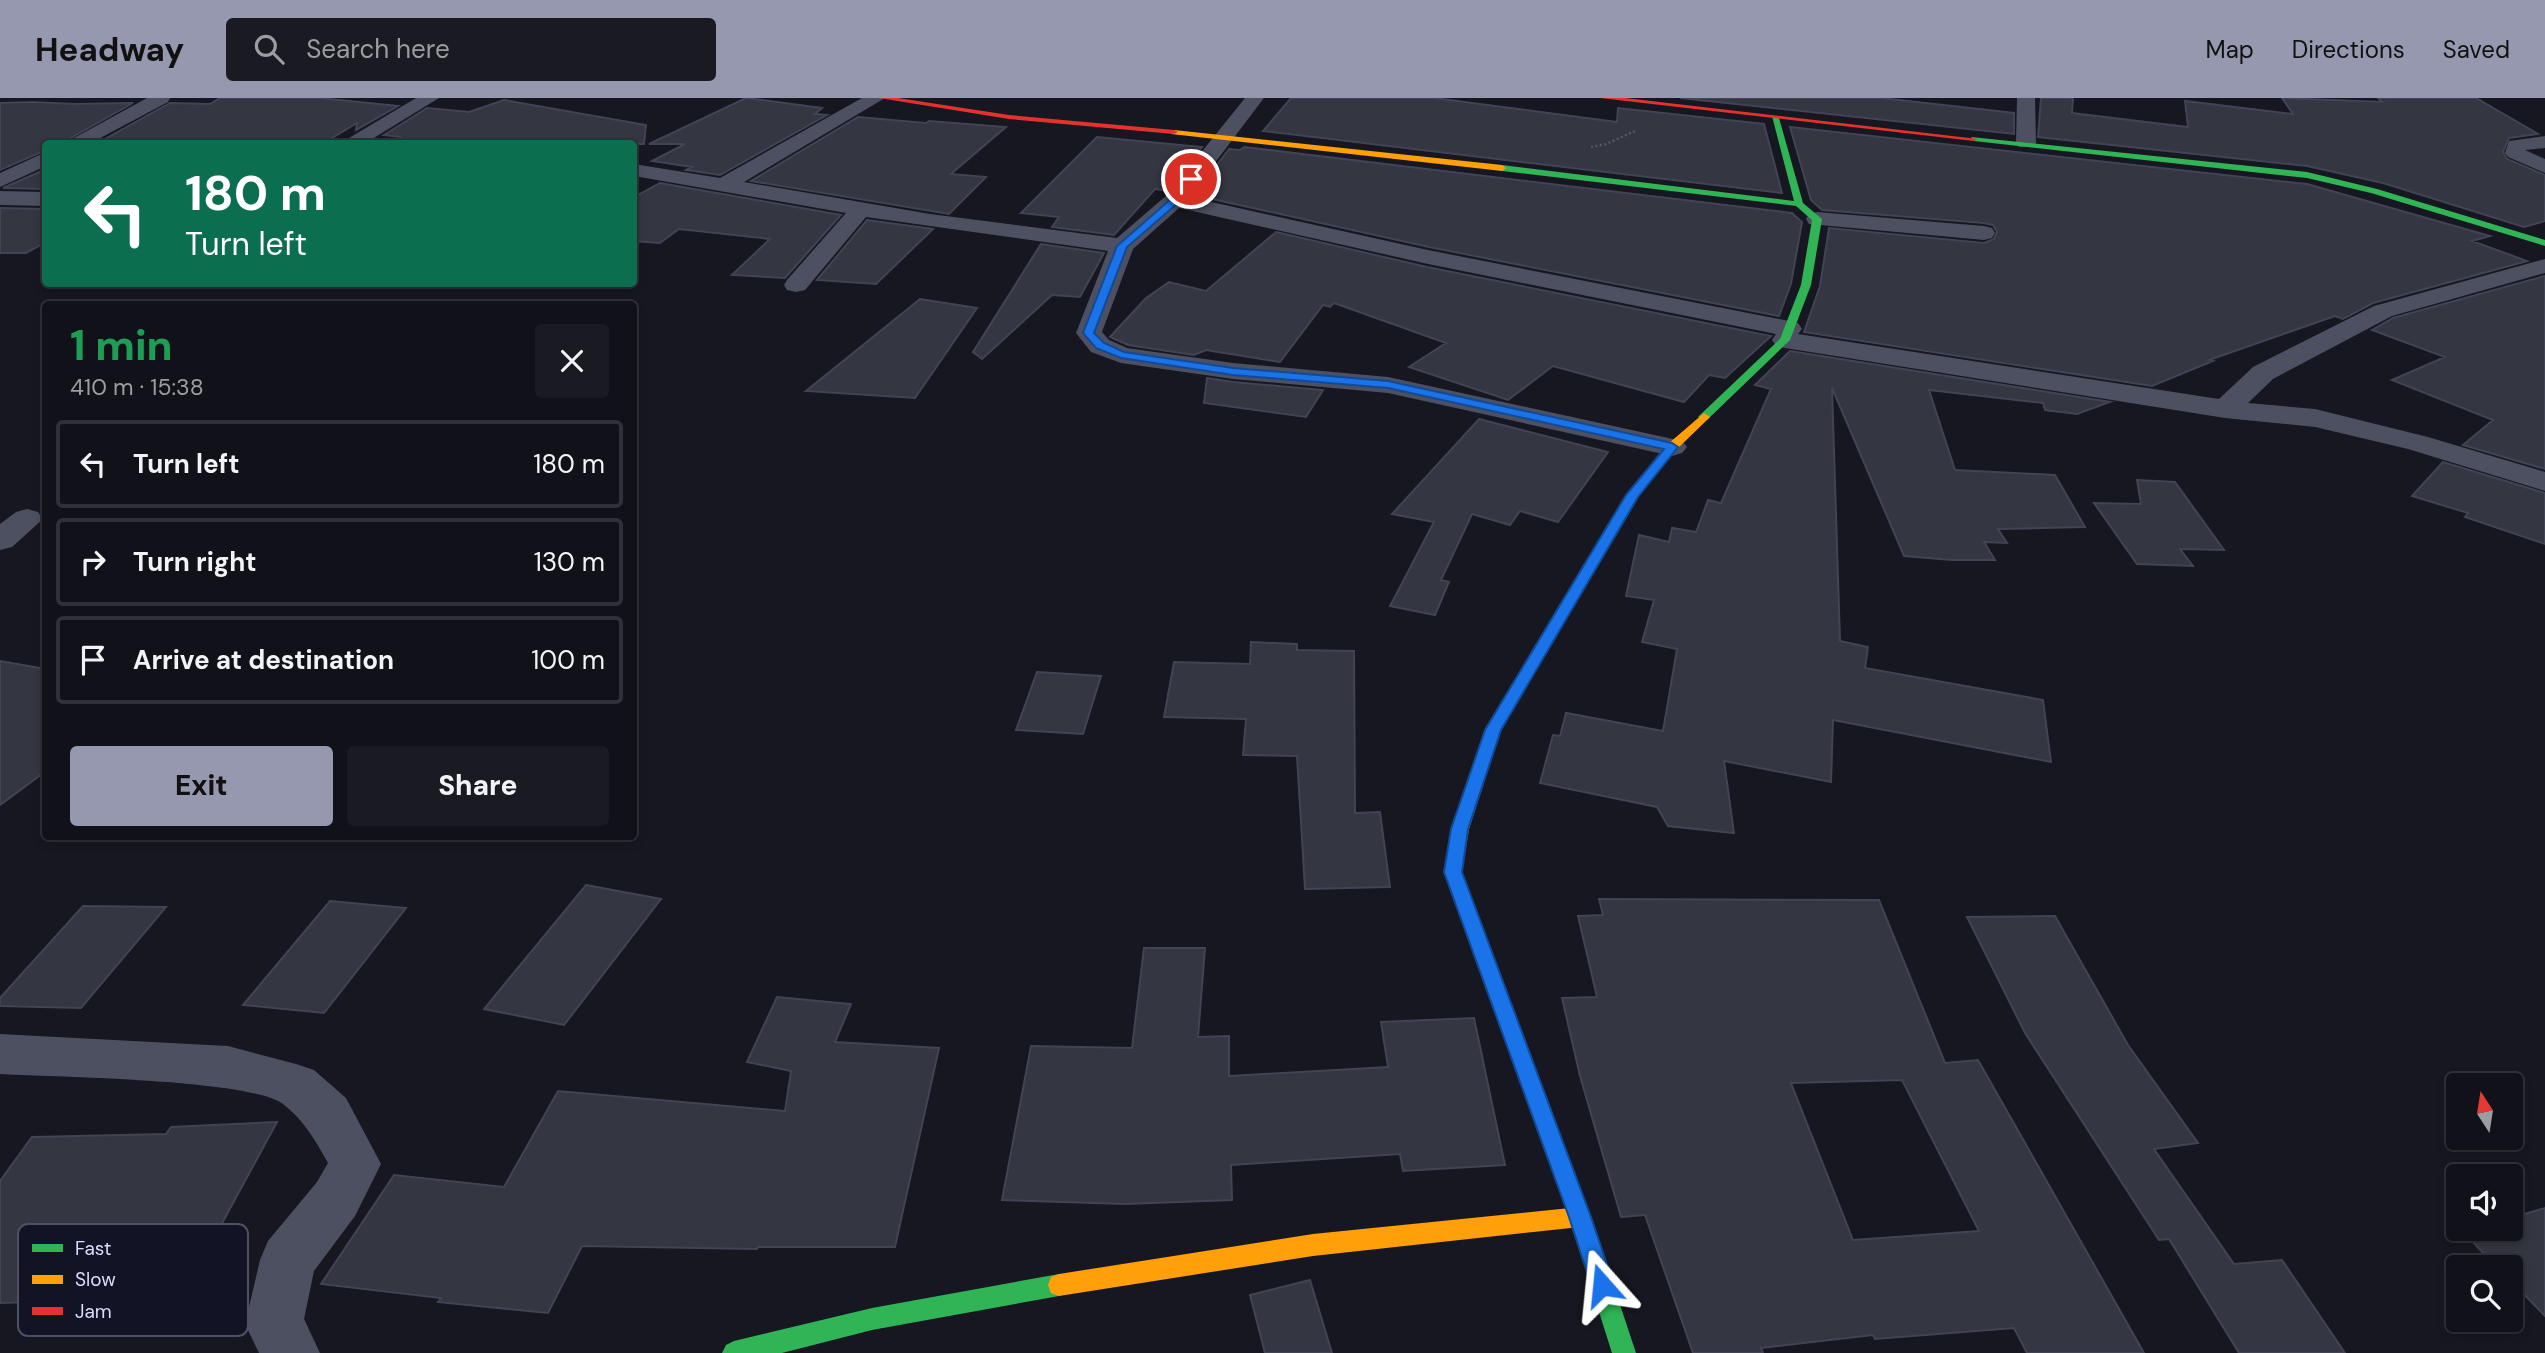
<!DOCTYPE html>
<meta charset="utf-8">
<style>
:root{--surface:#101119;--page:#191a22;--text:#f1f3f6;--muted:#9c9da2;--line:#303138;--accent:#9598af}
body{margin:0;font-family:"DM Sans",sans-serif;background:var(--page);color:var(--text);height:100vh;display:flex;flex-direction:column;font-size:26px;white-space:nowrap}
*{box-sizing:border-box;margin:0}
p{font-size:23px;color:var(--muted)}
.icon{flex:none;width:38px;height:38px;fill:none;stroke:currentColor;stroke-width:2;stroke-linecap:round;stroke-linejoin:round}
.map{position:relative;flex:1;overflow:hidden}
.panel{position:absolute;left:42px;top:203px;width:595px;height:539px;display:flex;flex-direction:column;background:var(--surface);border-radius:7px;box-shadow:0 4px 10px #0003,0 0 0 2px var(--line)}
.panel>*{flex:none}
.guide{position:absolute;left:42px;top:42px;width:595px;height:147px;border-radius:7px;box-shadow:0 4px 10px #0003,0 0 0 2px var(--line);background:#0b6e4f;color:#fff;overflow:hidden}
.needle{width:46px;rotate:348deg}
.controls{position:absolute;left:2446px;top:975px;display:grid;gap:14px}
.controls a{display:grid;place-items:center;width:77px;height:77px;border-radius:7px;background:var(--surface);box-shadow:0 4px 10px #0003,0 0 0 2px var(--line);font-size:35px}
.pin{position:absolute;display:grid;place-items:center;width:60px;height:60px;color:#fff;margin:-30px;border:4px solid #fff;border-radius:50%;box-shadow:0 2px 7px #0007}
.me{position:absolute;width:77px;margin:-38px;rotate:342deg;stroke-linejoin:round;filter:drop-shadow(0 0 5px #0008)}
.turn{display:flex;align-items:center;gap:24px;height:147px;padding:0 28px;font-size:32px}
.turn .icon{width:91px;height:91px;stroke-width:2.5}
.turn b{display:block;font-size:49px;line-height:60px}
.round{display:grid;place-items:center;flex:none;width:74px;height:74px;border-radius:7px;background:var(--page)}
.overview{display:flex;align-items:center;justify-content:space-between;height:119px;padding:0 28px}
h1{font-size:42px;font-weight:800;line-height:52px;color:#1e9e55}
.cta{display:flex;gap:14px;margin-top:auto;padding:14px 28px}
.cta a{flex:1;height:80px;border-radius:7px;background:var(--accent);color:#111;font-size:28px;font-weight:800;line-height:80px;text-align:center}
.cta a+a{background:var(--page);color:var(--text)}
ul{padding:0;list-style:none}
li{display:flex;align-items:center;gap:21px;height:88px;margin:0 14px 10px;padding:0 14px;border:4px solid var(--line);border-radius:7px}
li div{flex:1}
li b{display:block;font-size:26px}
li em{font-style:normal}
header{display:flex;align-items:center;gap:42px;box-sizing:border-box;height:98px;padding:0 35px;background:var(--accent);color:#111}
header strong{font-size:33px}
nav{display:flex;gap:38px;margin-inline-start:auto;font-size:24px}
.search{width:490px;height:63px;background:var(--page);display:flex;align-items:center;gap:18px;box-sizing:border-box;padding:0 24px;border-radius:7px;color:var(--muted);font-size:26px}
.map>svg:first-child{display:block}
.building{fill:#343642;stroke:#424354;stroke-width:2;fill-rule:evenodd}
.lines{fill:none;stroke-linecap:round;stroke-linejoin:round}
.path{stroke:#4c5c63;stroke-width:2.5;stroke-dasharray:2 2.5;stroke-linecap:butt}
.street{fill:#4c5060;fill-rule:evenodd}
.fast{fill:#30b455;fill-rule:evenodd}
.slow{fill:#ff9f0a;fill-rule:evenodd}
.jam{fill:#e5322d;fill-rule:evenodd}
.route{fill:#1a73e8;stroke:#114b97;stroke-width:2}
.key{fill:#121325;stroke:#4e5065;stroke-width:2}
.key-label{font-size:19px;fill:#daddfb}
</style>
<header>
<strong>Headway</strong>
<div class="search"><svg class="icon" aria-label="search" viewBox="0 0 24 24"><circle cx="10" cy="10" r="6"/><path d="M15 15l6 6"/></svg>Search here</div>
<nav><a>Map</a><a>Directions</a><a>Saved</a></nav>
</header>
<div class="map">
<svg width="2545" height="1255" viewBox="0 0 2545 1255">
<rect width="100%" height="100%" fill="#161721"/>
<!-- building -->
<path class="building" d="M220 0H319L398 8 356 32 357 25 322 46H96L170 5 210 6Z
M746 0 822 10 815 16 827 17 720 77 686 72 692 69 652 63 685 46H649Z
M1291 0H1434L1617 24 1618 10 1764 26 1782 95 1263 33Z
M1680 0H1881L2014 15V36Z
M2041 0H2073L2072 15 2188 29 2185 3 2293 16 2282 0 2382 4 2378 0H2476L2538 36 2509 40 2503 54 2507 61 2545 77V123L2524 129 2383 85 2307 68 2038 39Z
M504 2 646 27 644 46H396L395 41 401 39 384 37 427 10 469 14Z
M32 4 74 6 133 5 60 46H46V52L0 72V5Z
M858 19 926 25 929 23 1006 29 951 76 986 79 949 116 751 83Z
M1790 29 2307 86 2490 138 2472 143 2527 163 2373 205 2343 221 2335 218 2209 262 2213 263 2152 288 1804 234 1820 188 1829 130 1984 145 1994 141 1997 134 1993 127 1984 125 1822 112 1811 102Z
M1097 39 1202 49 1167 93 1155 91 1114 137 1052 129 1059 119 1021 115Z
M1244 49 1792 115 1802 124 1791 186 1779 218 1429 149 1194 97 1229 51 1240 52Z
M46 71V91L3 90Z
M660 85 841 117 785 180 732 177 770 141 679 131 660 145 634 143V99Z
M0 110 46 111V144L26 155H0Z
M867 122 933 131 876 186 817 182Z
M1276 134 1427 169 1771 238 1725 280 1709 277 1684 304 1553 268 1508 302 1409 269 1446 245 1334 205 1330 209 1323 207 1280 264 1206 252 1194 257 1128 247 1110 239 1146 200 1169 184 1206 193Z
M1041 146 1104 155 1080 199 1052 197 982 261 973 254Z
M2545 178V371L2463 347 2493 322 2392 282 2445 259 2372 232 2393 220Z
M920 201 977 210 915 300 806 293Z
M1790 253 2110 304 2077 316 2045 312 2043 305 1929 292 1955 372 2055 377 2085 429 1998 431 2007 445 1984 444 1995 462H1952L1904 458 1832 290 1840 543 1868 549 1865 570 2043 602 2051 664 1833 622 1831 684 1724 663 1734 735 1668 728 1657 709 1540 685 1553 637 1560 638 1566 615 1663 633 1677 551 1642 544 1654 502 1626 498 1639 437 1669 444 1672 430 1696 434 1708 402 1721 405 1771 291 1755 287Z
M1207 280 1233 284 1323 292 1306 319 1204 305Z
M1479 321 1608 354 1558 424 1520 413 1510 427 1472 416 1441 482 1449 484 1435 517 1390 508 1434 424 1392 416Z
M2443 364 2545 395V446L2465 419 2468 415 2412 398Z
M2137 382 2175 384 2224 452 2180 451 2193 468 2137 466 2094 405 2141 406Z
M1251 544 1297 546V552L1354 553 1355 715 1380 714 1390 789 1305 791 1297 658 1243 657 1246 621 1164 619 1174 564 1250 566Z
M0 563 46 571V673L0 707Z
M1037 574 1101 578 1083 636 1016 632Z
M586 787 661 801 564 927 484 911Z
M1599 801 1879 802 1945 965 1978 962 2144 1255H2027L2014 1230 1875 1241 1873 1237 1761 1250 1763 1255H1693L1645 1117 1621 1119 1580 978 1562 900 1597 899 1578 818 1603 817ZM1902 982 1979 1133 1853 1142 1791 985Z
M330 803 406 810 324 915 243 907Z
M83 808 166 809 81 910 0 908V900Z
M2055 818 2128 947 2198 1045 2154 1051 2234 1166 2282 1162 2345 1255H2239L2169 1141 2159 1142 2025 935 1967 819Z
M1144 850H1205L1198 939 1229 938V978L1388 969 1381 924 1474 920 1505 1067 1403 1073 1400 1056 1231 1067 1232 1102 1125 1106 1002 1102 1031 948 1132 950Z
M777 899 851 906 835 944 939 950 895 1149H758L757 1151 582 1148 548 1215 438 1204 441 1200 321 1186 394 1077 504 1089 558 993 785 1013 791 973 747 964Z
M277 1024 201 1164 52 1173 31 1204 0 1205V1083L32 1039 166 1036 171 1029Z
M2545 1110V1218L2511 1183V1169H2497L2459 1130H2511V1120Z
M1310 1182 1332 1255H1265L1250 1197Z"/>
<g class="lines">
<!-- path -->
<path class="path" d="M1591 49 1606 46 1635 33"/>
<!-- street -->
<path class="street" d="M147 0H170L168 4 89 46H63Z
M416 0H439L364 46H339Z
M862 0H885L744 84 930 116 1117 140 1167 97 1245 0H1264L1189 99 1428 152 1789 223 1798 225 1802 231 1798 236 2219 301 2253 269 2374 208 2545 161V175L2392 218 2273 281 2248 305 2315 311 2428 339 2545 374V393L2408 351 2315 329 2225 320 1785 250 1776 248 1772 242 1776 236 1428 166 1179 110 1133 151 1102 234 1109 242 1127 250 1233 265 1388 279 1682 343 1687 349 1682 355 1672 358 1388 295 1233 281 1121 265 1091 254 1076 235 1108 153 866 119 805 192 796 194 787 192 784 187 787 182 846 115 634 78V66L720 80Z
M2017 0H2035L2036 45 2033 49H2019L2016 45Z
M2545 38V50L2525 52 2545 61V75L2508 59 2505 55 2509 43Z
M46 54V68L0 89V75Z
M0 93 46 94V108L0 107Z
M1817 114 1984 128 1992 130 1995 135 1992 140 1984 142 1809 126 1806 121 1809 116Z
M27 411 38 414 43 421 12 449 0 452V426L16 414Z
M0 936 228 948 296 966 314 972 346 1000 381 1066 355 1118 314 1173 304 1221 320 1255H259L245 1226 260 1162 268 1143 317 1084 328 1065C315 1042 304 1022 283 1006 249 981 52 979 0 976Z"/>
<!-- fast -->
<path class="fast" d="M1772 18 1779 20 1803 105 1822 121 1811 187 1790 242 1708 321 1704 323 1698 319 1700 317 1780 241 1801 187 1812 122 1796 108 1502 73 1498 70 1502 67 1794 103Z
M1971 39 2307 74 2377 91 2545 142V148L2371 95 2307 80 1974 43Z
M1479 838 1486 840 1488 845 1591 1119 1636 1255H1612L1569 1119 1470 845 1472 840Z
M1059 1176 1067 1179 1070 1187 1067 1195 1059 1198 872 1232 782 1255H722L726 1247 734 1243 872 1210Z"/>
<!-- slow -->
<path class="slow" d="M1174 32 1502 67 1506 70 1502 73 1171 36Z
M1704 315 1710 319 1708 321 1676 352 1639 398 1501 631 1469 731 1462 774 1488 845 1486 850 1479 852 1472 850 1444 774 1451 731 1485 631 1628 394 1668 346Z
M1580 1109 1588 1112 1591 1119 1588 1126 1580 1129 1313 1158 1059 1198 1051 1195 1048 1187 1051 1179 1059 1176 1313 1136Z"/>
<!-- jam -->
<path class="jam" d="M879 0H898L1009 17 1174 32 1178 34 1174 36 1009 21Z
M1600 0H1625L1978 41 1974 43Z"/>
</g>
<!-- route -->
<path class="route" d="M1188 79 1196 81 1179 104 1127 149 1094 235 1104 245 1124 254 1233 270 1388 283 1672 345 1678 349 1638 399 1501 632 1468 731 1462 774 1591 1119 1614 1187 1610 1195 1602 1198 1594 1195 1591 1187 1569 1119 1444 774 1451 731 1485 632 1626 397 1664 351 1388 290 1233 277 1121 260 1096 250 1083 235 1117 148 1172 100Z"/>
<!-- legend -->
<rect x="18" y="1126" width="230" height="112" rx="10" class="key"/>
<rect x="32" y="1146" width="31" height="8" fill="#30b455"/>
<rect x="32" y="1177" width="31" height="9" fill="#ff9f0a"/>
<rect x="32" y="1209" width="31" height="8" fill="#e5322d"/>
<g class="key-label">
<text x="75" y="1157">Fast</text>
<text x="75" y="1188">Slow</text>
<text x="75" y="1220">Jam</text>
</g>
</svg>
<div class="controls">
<a><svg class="needle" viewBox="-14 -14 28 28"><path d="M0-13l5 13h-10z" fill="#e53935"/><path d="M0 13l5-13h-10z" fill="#9c9da2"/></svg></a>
<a><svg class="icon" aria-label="sound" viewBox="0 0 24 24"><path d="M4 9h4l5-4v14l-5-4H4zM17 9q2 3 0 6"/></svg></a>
<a><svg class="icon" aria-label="search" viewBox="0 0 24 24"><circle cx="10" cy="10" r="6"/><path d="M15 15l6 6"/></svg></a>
</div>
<div class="pin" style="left:1191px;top:81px;background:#d93025"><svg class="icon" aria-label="arrive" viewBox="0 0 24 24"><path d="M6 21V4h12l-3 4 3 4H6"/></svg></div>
<svg class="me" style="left:1602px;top:1187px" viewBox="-20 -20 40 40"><path d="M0-17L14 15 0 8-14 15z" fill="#1a73e8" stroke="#fff" stroke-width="4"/></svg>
<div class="guide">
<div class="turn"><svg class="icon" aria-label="left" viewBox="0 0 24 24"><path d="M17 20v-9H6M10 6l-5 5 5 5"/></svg><div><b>180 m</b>Turn left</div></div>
</div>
<section class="panel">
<div class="overview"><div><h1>1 min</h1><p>410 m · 15:38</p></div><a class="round"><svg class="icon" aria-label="close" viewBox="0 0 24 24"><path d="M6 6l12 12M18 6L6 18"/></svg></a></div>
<ul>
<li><svg class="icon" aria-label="left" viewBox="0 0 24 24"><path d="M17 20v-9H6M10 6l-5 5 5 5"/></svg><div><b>Turn left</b></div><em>180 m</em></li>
<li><svg class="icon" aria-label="right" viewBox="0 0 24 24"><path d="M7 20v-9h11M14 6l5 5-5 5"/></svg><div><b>Turn right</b></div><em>130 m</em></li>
<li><svg class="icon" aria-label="arrive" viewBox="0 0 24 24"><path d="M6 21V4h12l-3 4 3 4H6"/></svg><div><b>Arrive at destination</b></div><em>100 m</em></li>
</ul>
<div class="cta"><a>Exit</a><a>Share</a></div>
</section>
</div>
